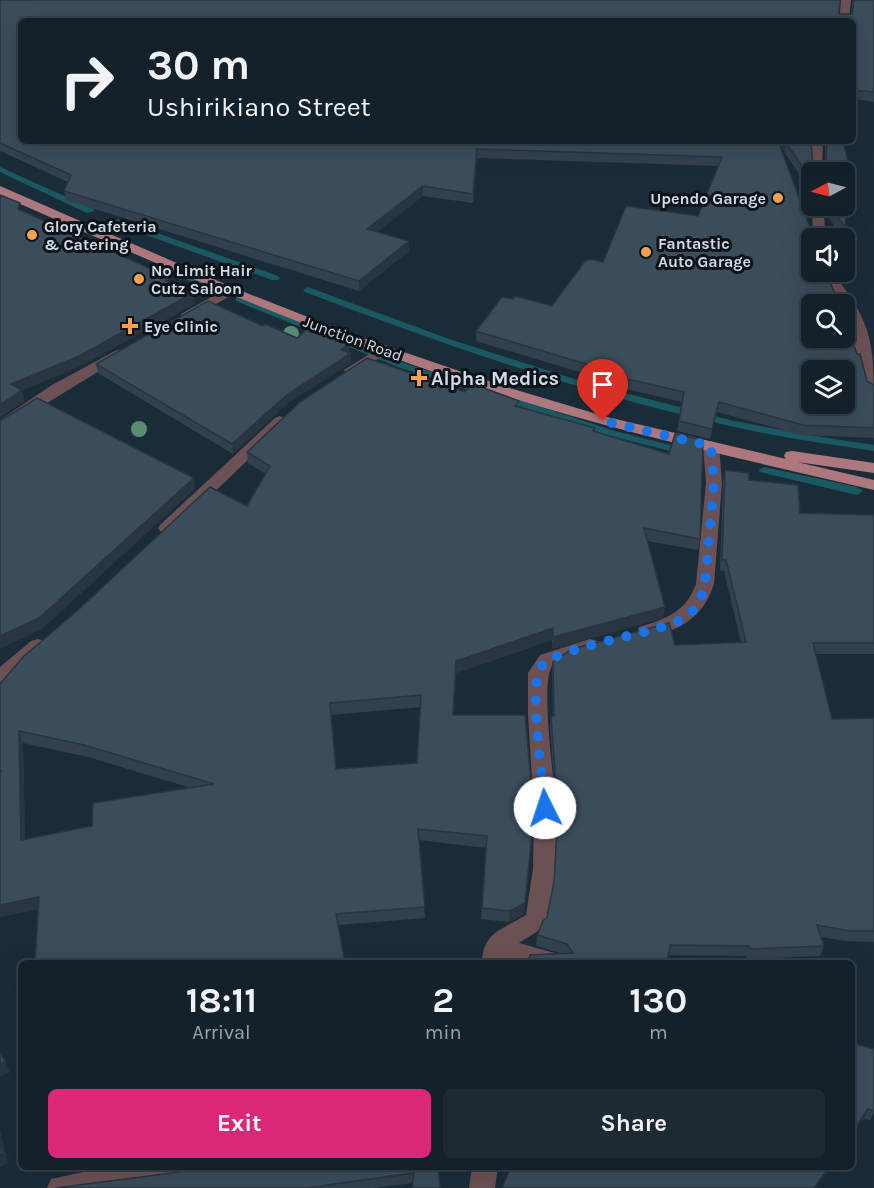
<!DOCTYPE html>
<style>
:root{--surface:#14212b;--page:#1d2933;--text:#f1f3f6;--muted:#9da3a9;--line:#333e47;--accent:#db2777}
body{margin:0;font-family:Karla,sans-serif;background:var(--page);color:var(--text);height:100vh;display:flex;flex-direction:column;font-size:22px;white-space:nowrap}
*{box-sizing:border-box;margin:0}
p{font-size:20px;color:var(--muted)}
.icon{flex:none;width:33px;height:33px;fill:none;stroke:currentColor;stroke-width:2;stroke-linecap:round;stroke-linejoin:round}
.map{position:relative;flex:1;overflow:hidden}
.drawer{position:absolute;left:18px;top:960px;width:837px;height:210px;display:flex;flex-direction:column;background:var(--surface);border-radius:9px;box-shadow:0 6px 24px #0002,0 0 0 2px var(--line)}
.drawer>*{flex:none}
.top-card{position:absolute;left:18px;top:18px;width:838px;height:126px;border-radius:9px;box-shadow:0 6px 24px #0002,0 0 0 2px var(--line);background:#14212b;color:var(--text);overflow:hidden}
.needle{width:39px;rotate:263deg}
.fabs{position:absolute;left:801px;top:162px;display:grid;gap:12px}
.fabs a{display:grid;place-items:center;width:54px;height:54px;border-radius:9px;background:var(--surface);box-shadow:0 6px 24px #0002,0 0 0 2px var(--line);font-size:30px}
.pin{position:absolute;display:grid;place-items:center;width:51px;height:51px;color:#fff;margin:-62px -26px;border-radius:50% 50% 50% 0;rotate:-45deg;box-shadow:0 0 6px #0007}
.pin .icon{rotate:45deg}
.me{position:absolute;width:66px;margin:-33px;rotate:356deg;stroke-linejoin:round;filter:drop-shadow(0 0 4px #0008)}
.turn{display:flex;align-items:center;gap:21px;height:126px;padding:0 30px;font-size:27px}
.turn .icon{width:78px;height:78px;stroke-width:2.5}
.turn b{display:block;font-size:42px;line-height:51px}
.eta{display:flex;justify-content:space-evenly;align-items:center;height:102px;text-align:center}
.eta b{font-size:36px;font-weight:700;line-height:42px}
.cta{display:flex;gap:12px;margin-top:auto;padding:12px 30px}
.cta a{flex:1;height:69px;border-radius:9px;background:var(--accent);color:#fff;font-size:24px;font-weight:700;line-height:69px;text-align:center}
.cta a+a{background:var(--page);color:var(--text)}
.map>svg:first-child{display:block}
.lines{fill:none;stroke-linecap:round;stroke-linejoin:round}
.stream{fill:#1a5962;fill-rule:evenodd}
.minor{fill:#6c5154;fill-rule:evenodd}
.major{fill:#ad777e;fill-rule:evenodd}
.tree{fill:#5b8b70}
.wall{fill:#33414e;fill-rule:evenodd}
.shaded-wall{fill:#293540}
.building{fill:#3b4c5b;stroke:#293540;stroke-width:1.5;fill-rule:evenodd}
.route{stroke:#1a73e8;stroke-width:10;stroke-dasharray:0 18}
.poi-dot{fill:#f9a04d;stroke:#0c1319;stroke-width:2}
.labels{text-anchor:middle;stroke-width:6;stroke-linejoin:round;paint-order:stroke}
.far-poi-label{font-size:16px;font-weight:bold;fill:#d1dbe4;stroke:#0c1319;text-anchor:start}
.far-street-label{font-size:16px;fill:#d1dbe4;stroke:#0c1319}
.poi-label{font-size:20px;font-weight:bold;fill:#d1dbe4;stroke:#0c1319;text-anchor:start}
</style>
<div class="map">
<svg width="874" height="1188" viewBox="0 0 874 1188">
<rect width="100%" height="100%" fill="#1b2c39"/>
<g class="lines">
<!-- stream -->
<path class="stream" d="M0 167 93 209 94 211 87 213 0 172Z
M118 219 278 276 280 278 278 280H272L115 224 114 222Z
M177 269 223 289 225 291 223 293H217L174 274 173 272Z
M308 287 449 339 590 384 730 420 802 434 874 445V451C826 444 778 437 730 426 585 394 444 345 305 292L303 290Z
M239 296 404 363 488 390 489 392 484 395 480 394 398 367 236 301V297Z
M504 395 615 431 682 448 683 450 678 453 607 435 500 400 499 398Z
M764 467 857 487 863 491 857 495 760 472 759 470Z"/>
<!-- minor -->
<path class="minor" d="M841 0H851L849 21H839Z
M811 141H823L822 172 812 174Z
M812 206H824L825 238H813Z
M819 272H832C868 318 874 336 874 396L866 391 844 304Z
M229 287 234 288V294L193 317H183L181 314Z
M384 345 389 346 391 349 389 352 356 373H346L344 370Z
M117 350 122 351 124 354 122 357 0 432V420L52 385Z
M280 416 288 421 285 424 173 532H161L158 528 161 524 275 418Z
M711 441 719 446 722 483 714 584C702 620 680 629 646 639L639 637 637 632 639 627C666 619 686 612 696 584L706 483 703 446Z
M38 639 45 641 47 646 45 651 7 683 0 685V667L31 641Z
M590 639 597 641 599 646 597 651C584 655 564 656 553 665 539 678 555 785 556 809 557 843 558 897 544 927L519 943 565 956 569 963H517L506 960V963H482C483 932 502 930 526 915L533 869 534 809 528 715V673L540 655Z
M106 1167H196L192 1176C148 1188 94 1188 47 1188L51 1179Z
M472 1167H498L495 1188H469Z"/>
<!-- major -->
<path class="major" d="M0 186 234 288 351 334 506 387 607 417 786 459 784 456 786 452 792 451 874 463V473L797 462 874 480V490C747 460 620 433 496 393 326 338 163 267 0 195Z"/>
</g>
<!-- trees -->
<g class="tree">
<circle cx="291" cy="334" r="8"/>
<circle cx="139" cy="429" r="8"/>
</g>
<!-- wall -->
<path class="wall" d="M0 0H840L839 14H851L853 0H874V102L854 99V21H21V141H811L813 166 825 163V141H843L851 173 845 227 842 237 826 214V206H844V172H812V192L784 152 783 153 814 238H812V272H826L839 304H812V338H844V320L857 354H860L867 381 874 385V438L801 435 717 412 710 439 677 431 682 402 613 386V382L476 341V331L502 297 513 299 515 296 552 306 585 261 591 259 603 262 626 206 698 216 719 166 477 158 473 203 423 196 377 232 409 241V251L359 291 66 200 64 191 68 182 0 151ZM812 370H844V404H812Z
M263 326 297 338 349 343V353L351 363 288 403 233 454 98 373 96 364Z
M465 392 595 428V432L700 539 698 550 647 541 663 618 552 649V640L456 673 454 715 524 914 509 922 481 919 486 848 419 840 425 918 338 925 38 909 0 917V684L247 506 266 474 248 463 247 452ZM421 707 417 763 336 769 331 715ZM23 743 88 757 191 788 92 826 25 840Z
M725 470 749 480 800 513 874 515V654H815L832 719 874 718V942L845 941 821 937 824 946 820 956 748 959 746 956 564 954 536 946 537 935 547 917 554 886 557 824 550 727 551 716H553L552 673 553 662 675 645 741 642 724 571 720 570 723 481Z
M852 1043 874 1049V1113L870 1120 863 1119 852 1135Z
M438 1167 413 1183 374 1188H55L172 1173 189 1169Z"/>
<!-- shaded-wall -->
<path class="shaded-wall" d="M786 143 784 152 778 155 780 146Z
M423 186V196L368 239 367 229Z
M409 241V251L359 291V281Z
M193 293 195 304 81 366 22 391 25 401 0 418V405L11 384Z
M349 343V353H351V363L288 403 233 454 232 444 288 394Z
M194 478 195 489 42 629 0 649V636Z
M665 607 663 618 552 649 553 637Z
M553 628 552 640 456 673V661Z
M19 731 23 743 25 852 21 840Z
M533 825 524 914 509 922 510 911Z
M39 897 43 908 0 917V905Z
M5 1061 10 1072 0 1077V1064Z
M868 1109 863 1119 852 1135V1132Z
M0 1130 8 1163 0 1167Z
M829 1167H830L816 1188H814Z"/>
<!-- building -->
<path class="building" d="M0 0H840L839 14H852L854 0H874V92L854 90V21H21V141H811L813 166 826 163 827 141H843L851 173 845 227 829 206H844V172H812V180L786 143 780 146 814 238H812V272H826L839 304H812V338H844V320L857 354H860L867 381 874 385V428L803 425 719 402 712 429 679 421 684 392 614 376 616 373 476 331 502 297 513 299 515 296 552 306 585 261 591 259 603 262 626 206 698 216 722 157 477 149 473 194 423 186 367 229 409 241 359 281 64 191 71 175 0 143ZM812 370H844V404H812Z
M0 195 20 203 18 209 171 278 166 281 193 293 79 356 11 384 22 390 0 405Z
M208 301 263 326 265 324 297 338 307 329 349 343 341 350 351 353 288 394 232 444 96 364Z
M367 358 465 392 473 384 519 401 515 406 595 428 593 431 669 454 675 434 703 440 700 539 644 528 665 607 553 637V628L456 661 453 715H525L534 814 525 903 510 911 482 908 487 836 418 829 425 907 336 914 345 963H35L39 897 0 905V771H2H0V684L23 657 78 610 210 487 247 506 270 466 247 452 300 402ZM421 695 417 763 336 769 330 703ZM19 731 84 745 214 784 93 803 92 826 21 840Z
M37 398 194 478 39 618 0 636V421Z
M725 470 749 473V480L798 485 800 513 874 515V643H813L832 719 874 718V931H849L817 925 824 946 752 949 749 946 670 945 667 963H527L530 955 573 953 567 944 537 935 543 921 547 917 554 882 558 813 551 716H554L553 662 572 649 669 623 675 645 746 642 726 560H722Z
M852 1043 874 1049V1111L868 1109 852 1132Z
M0 1053 5 1061 0 1064Z
M0 1141 3 1153 0 1155Z
M190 1167H438L440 1188H412L414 1173 306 1188H55L172 1173 189 1169Z
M511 1167H636L635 1171 637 1167H829L814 1188H502Z"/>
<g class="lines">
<!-- route -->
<path class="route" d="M545 808C543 778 530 696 539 670 547 647 657 635 684 618 696 611 702 597 705 584L714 483 711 446 603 421"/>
</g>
<!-- markers -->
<g class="poi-dot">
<circle cx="778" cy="198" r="6"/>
<circle cx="32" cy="235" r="6"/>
<circle cx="646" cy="252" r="6"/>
<circle cx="139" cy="279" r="6"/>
<path d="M127 317h6v6h6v6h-6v6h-6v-6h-6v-6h6z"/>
<path d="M416 369h6v6h6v6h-6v6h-6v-6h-6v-6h6z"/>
</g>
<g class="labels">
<!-- far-poi labels -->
<g class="far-poi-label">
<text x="766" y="204" text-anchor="end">Upendo Garage</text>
<text x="44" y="232">Glory Cafeteria<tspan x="44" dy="18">&amp; Catering</tspan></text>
<text x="658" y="249">Fantastic<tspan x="658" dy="18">Auto Garage</tspan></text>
<text x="151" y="276">No Limit Hair<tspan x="151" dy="18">Cutz Saloon</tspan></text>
<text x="144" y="332">Eye Clinic</text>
</g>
<!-- far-street labels -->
<g class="far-street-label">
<text transform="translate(353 338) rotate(20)" y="6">Junction Road</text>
</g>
<!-- poi labels -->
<g class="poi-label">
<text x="431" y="385">Alpha Medics</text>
</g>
</g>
</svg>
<div class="fabs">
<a><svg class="needle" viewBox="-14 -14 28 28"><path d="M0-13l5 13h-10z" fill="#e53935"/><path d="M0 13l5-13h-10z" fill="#9da3a9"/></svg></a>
<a><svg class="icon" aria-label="sound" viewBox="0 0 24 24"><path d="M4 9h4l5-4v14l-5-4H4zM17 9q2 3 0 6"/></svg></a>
<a><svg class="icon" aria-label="search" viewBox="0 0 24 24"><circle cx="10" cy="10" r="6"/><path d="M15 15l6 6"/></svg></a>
<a><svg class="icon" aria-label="layers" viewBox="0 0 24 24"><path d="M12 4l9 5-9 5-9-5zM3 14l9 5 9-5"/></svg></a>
</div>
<div class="pin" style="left:603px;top:421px;background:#d93025"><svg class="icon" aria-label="arrive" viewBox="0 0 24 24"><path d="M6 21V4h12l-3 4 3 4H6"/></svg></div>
<svg class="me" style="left:545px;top:808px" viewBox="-20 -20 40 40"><circle r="19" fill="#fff"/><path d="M0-13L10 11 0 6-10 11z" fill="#1a73e8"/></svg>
<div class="top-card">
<div class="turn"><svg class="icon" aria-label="right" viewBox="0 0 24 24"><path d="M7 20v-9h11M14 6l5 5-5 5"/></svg><div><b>30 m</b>Ushirikiano Street</div></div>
</div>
<section class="drawer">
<div class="eta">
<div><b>18:11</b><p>Arrival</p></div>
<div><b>2</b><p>min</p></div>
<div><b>130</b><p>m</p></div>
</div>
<div class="cta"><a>Exit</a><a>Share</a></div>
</section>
</div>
